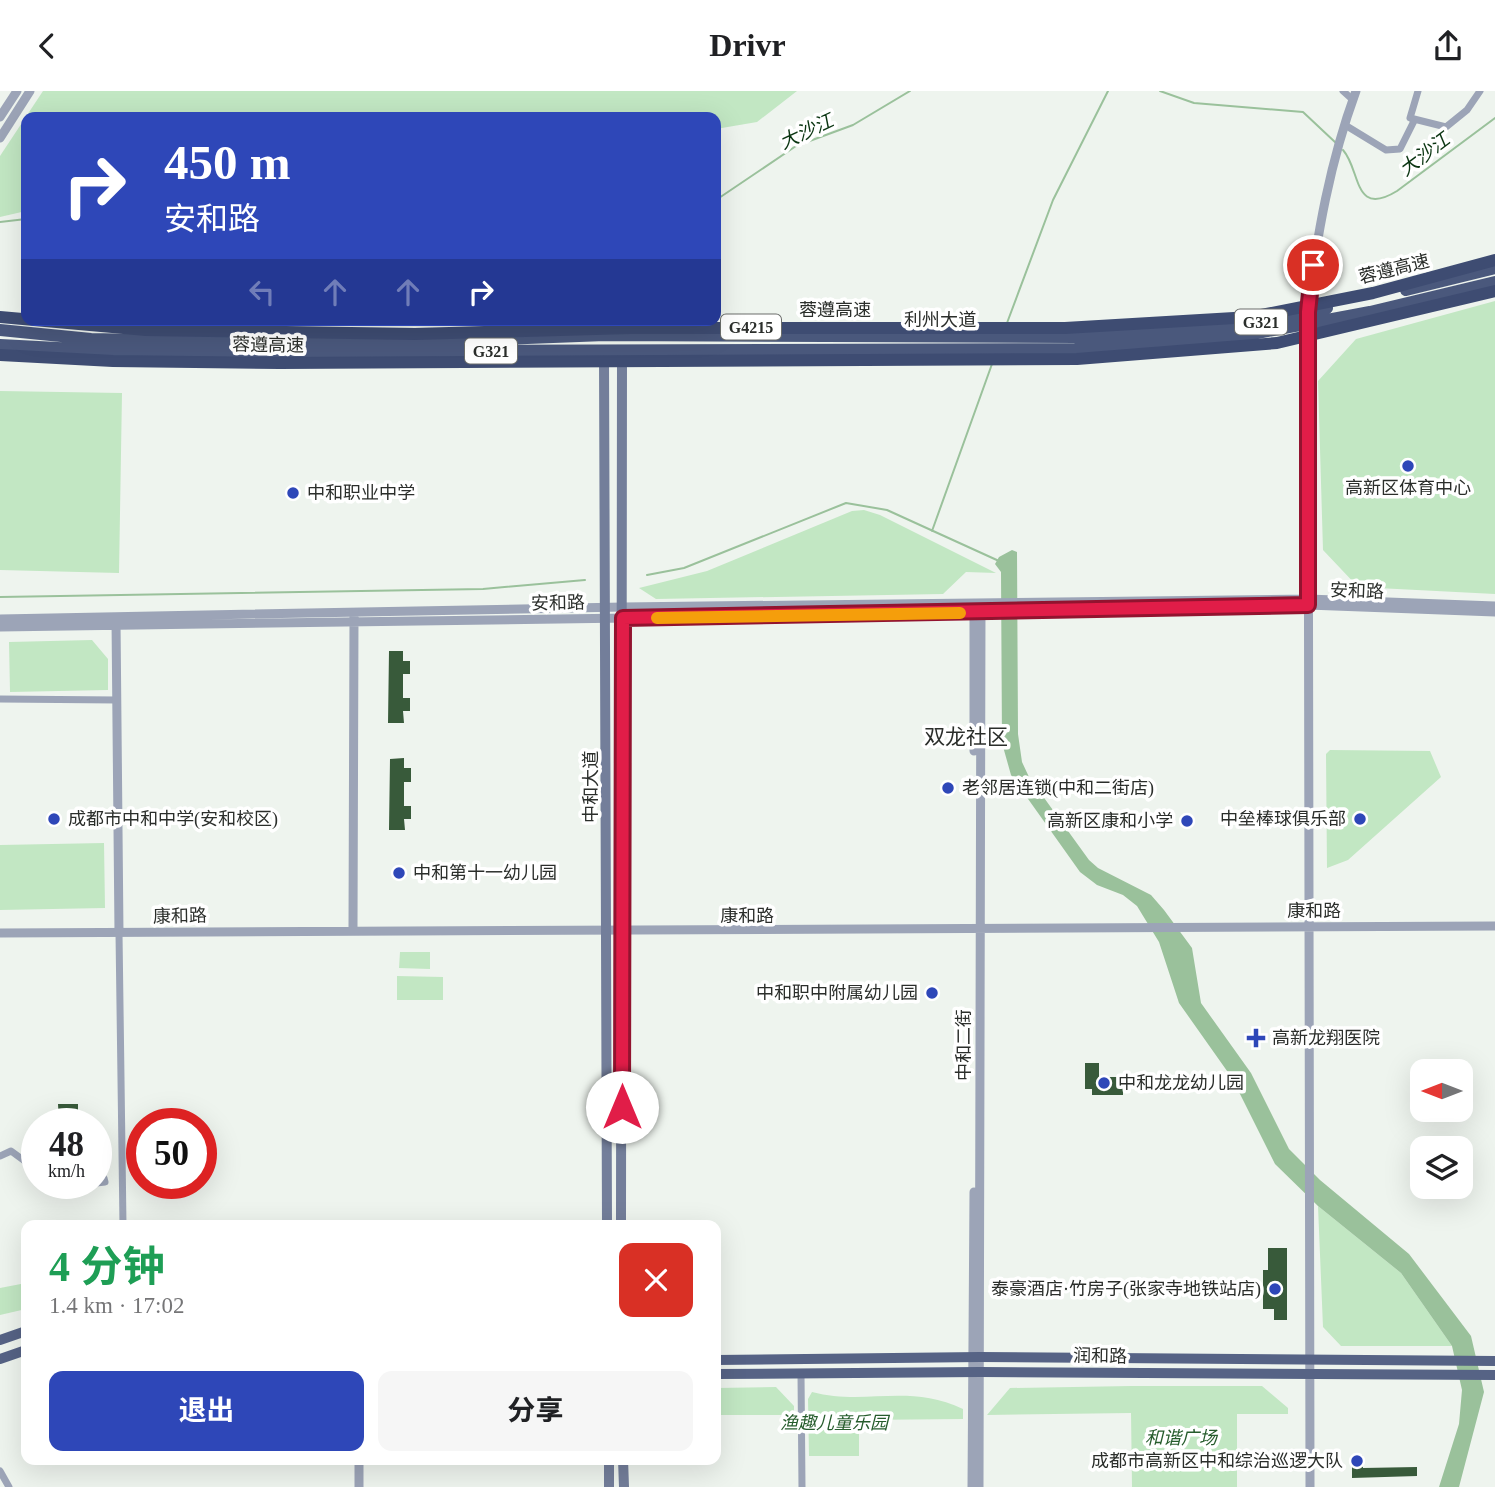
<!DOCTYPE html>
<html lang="zh">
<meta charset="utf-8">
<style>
:root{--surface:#fff;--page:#f6f6f6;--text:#202124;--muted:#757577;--accent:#2e47b8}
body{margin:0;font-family:"Times New Roman","Noto Sans SC",serif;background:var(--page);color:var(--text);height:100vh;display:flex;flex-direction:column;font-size:26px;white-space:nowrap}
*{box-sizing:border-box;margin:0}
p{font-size:23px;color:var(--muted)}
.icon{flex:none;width:38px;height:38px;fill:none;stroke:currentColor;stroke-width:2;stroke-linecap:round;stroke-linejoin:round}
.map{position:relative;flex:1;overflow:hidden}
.drawer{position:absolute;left:21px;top:1129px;width:700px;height:245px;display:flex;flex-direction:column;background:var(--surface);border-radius:14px;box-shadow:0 7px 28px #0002}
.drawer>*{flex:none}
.hud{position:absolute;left:21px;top:21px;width:700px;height:214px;border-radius:14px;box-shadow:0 7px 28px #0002;background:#2e47b8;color:#fff;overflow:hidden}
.needle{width:46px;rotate:270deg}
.controls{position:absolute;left:1410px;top:968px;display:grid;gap:14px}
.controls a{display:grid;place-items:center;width:63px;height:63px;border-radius:14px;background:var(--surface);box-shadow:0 7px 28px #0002;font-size:35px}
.speed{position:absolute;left:21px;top:1017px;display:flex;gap:14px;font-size:35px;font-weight:700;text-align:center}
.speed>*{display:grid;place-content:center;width:91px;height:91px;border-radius:50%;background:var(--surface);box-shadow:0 7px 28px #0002;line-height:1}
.speed small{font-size:18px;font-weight:400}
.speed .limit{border:10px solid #d22;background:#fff;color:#111}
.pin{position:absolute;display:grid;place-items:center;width:60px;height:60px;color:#fff;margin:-30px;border:4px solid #fff;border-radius:50%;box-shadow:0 2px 7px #0007}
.me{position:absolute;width:77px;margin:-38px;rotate:0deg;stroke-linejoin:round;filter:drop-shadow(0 0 5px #0008)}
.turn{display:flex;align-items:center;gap:24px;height:147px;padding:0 28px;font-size:32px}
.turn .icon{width:91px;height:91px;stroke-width:2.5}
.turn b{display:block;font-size:49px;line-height:60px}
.lanes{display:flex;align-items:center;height:66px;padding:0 28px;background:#0003;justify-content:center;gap:35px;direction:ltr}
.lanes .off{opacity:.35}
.round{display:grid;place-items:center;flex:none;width:74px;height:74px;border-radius:14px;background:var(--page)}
.overview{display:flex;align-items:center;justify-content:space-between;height:119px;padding:0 28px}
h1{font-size:42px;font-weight:700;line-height:52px;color:#1e9e55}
.button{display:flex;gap:14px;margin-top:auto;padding:14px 28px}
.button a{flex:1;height:80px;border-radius:14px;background:var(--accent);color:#fff;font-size:28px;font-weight:700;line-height:80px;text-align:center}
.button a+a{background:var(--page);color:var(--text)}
header{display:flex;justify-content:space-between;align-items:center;height:91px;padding:0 28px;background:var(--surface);font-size:32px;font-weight:700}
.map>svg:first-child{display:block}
.green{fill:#c2e7c3}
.water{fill:#9ac19b}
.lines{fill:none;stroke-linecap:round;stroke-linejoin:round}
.stream{stroke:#9ac19b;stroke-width:2}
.building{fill:#385a3a}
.minor{stroke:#9ca4b7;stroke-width:7}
.tertiary{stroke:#9ca4b7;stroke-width:9}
.secondary{stroke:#737e9a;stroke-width:10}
.primary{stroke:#566385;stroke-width:10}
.trunk{stroke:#4a587c;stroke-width:12}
.motorway-bridge{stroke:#3e4c72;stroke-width:12}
.route-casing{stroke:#92132f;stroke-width:18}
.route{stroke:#e11d48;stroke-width:12}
.slow{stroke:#f59e0b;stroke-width:12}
.poi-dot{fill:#2e47b8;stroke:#fff;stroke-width:2.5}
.labels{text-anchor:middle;stroke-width:7;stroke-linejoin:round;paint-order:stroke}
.shield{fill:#fff;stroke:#6b6d6b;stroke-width:2}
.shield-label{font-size:16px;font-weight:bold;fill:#2b2e2b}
.street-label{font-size:18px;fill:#2b2e2b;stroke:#fff}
.poi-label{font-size:18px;fill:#2b2e2b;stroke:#fff;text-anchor:start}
.park-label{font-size:18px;font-style:italic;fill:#265c2c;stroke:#fff}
.water-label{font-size:19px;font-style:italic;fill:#0a3511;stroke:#fff}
.quarter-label{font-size:21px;fill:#2b2e2b;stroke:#fff}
</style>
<header><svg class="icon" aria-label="back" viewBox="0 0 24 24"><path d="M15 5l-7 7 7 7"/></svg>Drivr<svg class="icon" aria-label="share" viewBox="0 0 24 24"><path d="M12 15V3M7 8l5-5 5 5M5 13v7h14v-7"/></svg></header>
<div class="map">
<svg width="1495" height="1396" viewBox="0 0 1495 1396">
<rect width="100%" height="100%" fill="#eef4ee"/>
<!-- green -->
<path class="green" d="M43 0H797L757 31 716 38V26H266L257 23 251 26H26V120L0 126V65Z
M1495 210V503L1358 496 1323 459 1318 290 1356 248Z
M0 300 122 302 119 482 0 479Z
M864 419 880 424 996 482 966 481 943 503 656 508 639 497 707 480 852 420Z
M92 549 108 568V599L10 601 9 551Z
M1330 659 1430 660 1441 686 1348 769 1327 777 1326 663Z
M104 752 105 817 0 819V754Z
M400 861H430V878L399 877Z
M397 885 443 886V909H397Z
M1318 1115 1401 1182 1452 1255H1341L1323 1236Z
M26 1192V1218L0 1224V1197Z
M1131 1295H1262L1288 1317V1323H1237V1396H1132L1131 1322 987 1324 1010 1297Z
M776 1296 794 1315V1324H716V1297Z
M812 1301C865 1315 908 1292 963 1318V1328L859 1329V1365H809L808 1308Z"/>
<!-- water -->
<path class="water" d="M1012 459 1017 461 1018 643 1022 671 1029 686 1089 769 1098 777 1151 804 1164 819 1192 857 1201 912 1251 982 1289 1058 1320 1089 1409 1163 1471 1245 1484 1301 1459 1396H1439L1459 1333 1462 1299 1452 1255 1401 1182 1318 1115 1275 1073 1232 987 1179 912 1159 851 1137 815 1123 804 1097 794 1080 781 1011 684 1002 652 1001 481 995 473 999 466Z"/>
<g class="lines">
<!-- stream -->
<path class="stream" d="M1160 0 1194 12 1303 21 1336 52
M1343 59C1361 79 1353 127 1397 100L1495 27
M716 109 796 55 853 34 910 0
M0 131 26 128
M1007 232 1053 109 1108 0
M932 440 992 273
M647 484 684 477 846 412 887 419 999 470
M0 506 483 498 585 489"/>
</g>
<!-- building -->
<path class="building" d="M389 560H403V570H410V583H403V607H410V620H403L404 632H388Z
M404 667V677H411V691H404V715H411V728H404L405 739H389L390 668Z
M1085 972H1099V986H1123V1004H1092V998H1085Z
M58 1013H78V1032H59Z
M1268 1157H1287V1229H1274V1218H1263V1179H1268Z
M1352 1364H1363V1377L1417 1376V1385L1352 1387Z"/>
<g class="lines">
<!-- minor -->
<path class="minor" d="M1343 0 1353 9
M1418 0 1410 27 1446 36 1467 19 1480 0
M1345 34 1386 59 1400 58 1414 30
M0 608 117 609
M119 842 123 1134
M0 1065 11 1060 37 1079
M49 1092 54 1097 105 1091 104 1087
M801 1283 802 1396
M0 1380 9 1396"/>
<!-- tertiary -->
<path class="tertiary" d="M0 26 17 0
M0 47 30 0
M1308 218C1317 143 1330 71 1356 0
M1308 239 1310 1396
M974 517V660
M0 528 623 516 1308 508 1495 515
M116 529 119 842
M0 536 974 522 1308 514 1495 521
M353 839 354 526
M0 842 1495 835
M359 1368V1396
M972 1396 974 1101
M979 1396 981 516"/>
<!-- secondary -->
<path class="secondary" d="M604 266 607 1134
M621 1134 622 263
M609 1368V1396
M623 1368 624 1396"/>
<!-- primary -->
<path class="primary" d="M0 1249 26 1240
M0 1268 26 1259
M716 1269 980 1266 1495 1270
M716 1283 980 1281 1495 1284"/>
<!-- trunk -->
<path class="trunk" d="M1406 199 1495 177
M0 239 91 248 239 251 397 252 605 244 1076 246 1251 233 1327 217
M0 254 134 261 1075 258 1252 243 1370 221 1495 191"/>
<!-- motorway-bridge -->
<path class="motorway-bridge" d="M0 226 146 239 415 243 630 237H1065L1251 226 1373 202 1495 169
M0 264 113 270 280 272 1077 268 1277 252 1495 200"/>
</g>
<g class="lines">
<defs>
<path id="route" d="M622 1016 623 527 1308 514V221L1313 174"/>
</defs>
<!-- route casing -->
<use href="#route" class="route-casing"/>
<!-- route -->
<use href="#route" class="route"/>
<!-- slow -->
<path class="slow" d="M657 527 960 522"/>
</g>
<!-- markers -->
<g class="poi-dot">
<circle cx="1408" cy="375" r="7"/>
<circle cx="293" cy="402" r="7"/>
<circle cx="948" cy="697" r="7"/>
<circle cx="54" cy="728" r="7"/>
<circle cx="1360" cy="728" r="7"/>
<circle cx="1187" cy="730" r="7"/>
<circle cx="399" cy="782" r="7"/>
<circle cx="932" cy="902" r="7"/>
<path d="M1252.5 936.5h7v7h7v7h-7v7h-7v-7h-7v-7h7z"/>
<circle cx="1104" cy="992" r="7"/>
<circle cx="1275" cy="1198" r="7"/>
<circle cx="1357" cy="1370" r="7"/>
</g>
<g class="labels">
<!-- shield labels -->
<g class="shield">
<rect x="1235" y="218.5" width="52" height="25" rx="5"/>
<rect x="721" y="223.5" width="60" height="25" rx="5"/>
<rect x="465" y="247.5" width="52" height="25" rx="5"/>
</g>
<g class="shield-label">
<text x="1261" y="237">G321</text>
<text x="751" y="242">G4215</text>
<text x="491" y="266">G321</text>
</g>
<!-- street labels -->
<g class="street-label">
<text transform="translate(1394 178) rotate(-14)" y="6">蓉遵高速</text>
<text x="835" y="225">蓉遵高速</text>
<text x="940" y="235">利州大道</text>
<text transform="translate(268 254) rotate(1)" y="6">蓉遵高速</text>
<text transform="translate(1357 500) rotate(2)" y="6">安和路</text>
<text transform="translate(558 512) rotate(-1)" y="6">安和路</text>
<text transform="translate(591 696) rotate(-90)" y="6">中和大道</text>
<text x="1314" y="826">康和路</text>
<text transform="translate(180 825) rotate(-1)" y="6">康和路</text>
<text x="747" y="831">康和路</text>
<text transform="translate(964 954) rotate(-90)" y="6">中和二街</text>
<text transform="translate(1100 1265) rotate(1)" y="6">润和路</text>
</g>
<!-- poi labels -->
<g class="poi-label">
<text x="1408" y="403" text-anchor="middle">高新区体育中心</text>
<text x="307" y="408">中和职业中学</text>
<text x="962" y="703">老邻居连锁(中和二街店)</text>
<text x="68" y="734">成都市中和中学(安和校区)</text>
<text x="1346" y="734" text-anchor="end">中垒棒球俱乐部</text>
<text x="1173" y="736" text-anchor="end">高新区康和小学</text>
<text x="413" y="788">中和第十一幼儿园</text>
<text x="918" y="908" text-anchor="end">中和职中附属幼儿园</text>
<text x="1272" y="953">高新龙翔医院</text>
<text x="1118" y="998">中和龙龙幼儿园</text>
<text x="1261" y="1204" text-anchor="end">泰豪酒店·竹房子(张家寺地铁站店)</text>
<text x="1343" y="1376" text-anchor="end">成都市高新区中和综治巡逻大队</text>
</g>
<!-- park labels -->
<g class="park-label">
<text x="834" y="1338">渔趣儿童乐园</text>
<text x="1181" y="1353">和谐广场</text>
</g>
<!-- water labels -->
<g class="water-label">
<text transform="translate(806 40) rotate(-25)" y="7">大沙江</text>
<text transform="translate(1424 63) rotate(-37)" y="7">大沙江</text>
</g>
<!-- quarter labels -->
<g class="quarter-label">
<text x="966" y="653">双龙社区</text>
</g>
</g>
</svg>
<div class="controls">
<a><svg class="needle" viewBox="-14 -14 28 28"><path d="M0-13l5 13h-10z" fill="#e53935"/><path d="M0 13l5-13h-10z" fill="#757577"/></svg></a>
<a><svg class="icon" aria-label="layers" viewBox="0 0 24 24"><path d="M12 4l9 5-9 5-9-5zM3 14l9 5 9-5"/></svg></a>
</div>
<div class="speed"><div>48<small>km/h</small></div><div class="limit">50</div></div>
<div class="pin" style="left:1313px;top:174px;background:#d93025"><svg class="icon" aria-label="arrive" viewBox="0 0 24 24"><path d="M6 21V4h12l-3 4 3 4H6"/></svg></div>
<svg class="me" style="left:622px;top:1016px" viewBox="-20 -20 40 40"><circle r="19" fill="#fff"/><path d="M0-13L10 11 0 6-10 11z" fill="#e11d48"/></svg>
<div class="hud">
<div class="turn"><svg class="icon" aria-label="right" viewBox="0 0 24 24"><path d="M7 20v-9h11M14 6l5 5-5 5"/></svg><div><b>450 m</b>安和路</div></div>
<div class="lanes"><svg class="icon off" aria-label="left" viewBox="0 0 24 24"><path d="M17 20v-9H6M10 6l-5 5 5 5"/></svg><svg class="icon off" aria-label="ahead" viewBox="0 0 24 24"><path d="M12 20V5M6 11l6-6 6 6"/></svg><svg class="icon off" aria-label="ahead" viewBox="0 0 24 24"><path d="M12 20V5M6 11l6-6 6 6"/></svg><svg class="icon" aria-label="right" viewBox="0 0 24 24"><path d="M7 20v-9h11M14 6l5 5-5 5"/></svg></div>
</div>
<section class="drawer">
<div class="overview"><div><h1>4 分钟</h1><p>1.4 km · 17:02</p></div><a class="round" style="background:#d93025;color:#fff"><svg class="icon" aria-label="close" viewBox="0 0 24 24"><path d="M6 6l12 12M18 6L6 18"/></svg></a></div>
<div class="button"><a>退出</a><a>分享</a></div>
</section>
</div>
